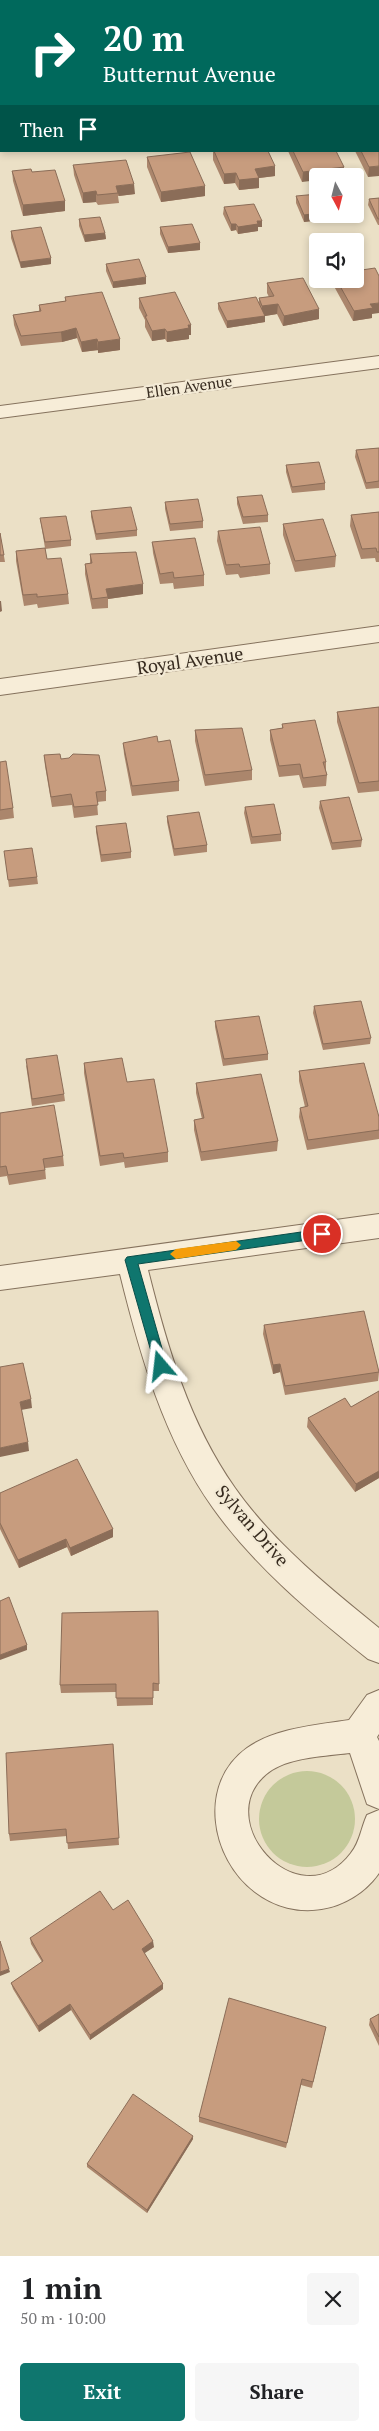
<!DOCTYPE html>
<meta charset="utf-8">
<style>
:root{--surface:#fff;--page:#f6f6f6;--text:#202124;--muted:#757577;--accent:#0f766e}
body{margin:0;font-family:"PT Serif",serif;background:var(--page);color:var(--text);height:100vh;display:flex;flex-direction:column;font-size:19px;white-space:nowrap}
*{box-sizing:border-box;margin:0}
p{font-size:16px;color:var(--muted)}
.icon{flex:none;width:28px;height:28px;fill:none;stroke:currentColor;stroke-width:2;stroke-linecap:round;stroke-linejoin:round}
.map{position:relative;height:2256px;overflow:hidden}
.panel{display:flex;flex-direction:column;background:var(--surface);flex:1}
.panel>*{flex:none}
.guide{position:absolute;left:0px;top:0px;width:380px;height:152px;box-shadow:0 2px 8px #0003;background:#00695c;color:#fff;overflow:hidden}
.needle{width:32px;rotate:173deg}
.buttons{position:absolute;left:309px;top:168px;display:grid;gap:10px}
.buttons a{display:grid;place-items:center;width:55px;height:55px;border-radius:5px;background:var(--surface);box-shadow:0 2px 8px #0003;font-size:25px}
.pin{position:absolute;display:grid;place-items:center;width:42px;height:42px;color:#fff;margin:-21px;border:2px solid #fff;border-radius:50%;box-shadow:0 1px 5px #0007}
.me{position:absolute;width:55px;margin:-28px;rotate:343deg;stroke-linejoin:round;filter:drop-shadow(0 0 4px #0008)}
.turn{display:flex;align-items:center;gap:18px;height:105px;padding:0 20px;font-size:22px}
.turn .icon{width:65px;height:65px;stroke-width:2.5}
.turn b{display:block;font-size:35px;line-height:42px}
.then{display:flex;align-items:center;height:48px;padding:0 20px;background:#0003;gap:10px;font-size:19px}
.round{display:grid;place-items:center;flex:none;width:52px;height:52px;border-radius:5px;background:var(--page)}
.headline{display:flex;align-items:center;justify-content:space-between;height:85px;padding:0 20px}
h1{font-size:30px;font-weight:700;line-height:38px}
.cta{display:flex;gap:10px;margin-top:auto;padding:10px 20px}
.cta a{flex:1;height:58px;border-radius:5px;background:var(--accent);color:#fff;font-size:20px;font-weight:700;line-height:58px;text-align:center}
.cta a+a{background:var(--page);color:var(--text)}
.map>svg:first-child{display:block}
.green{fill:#c4c99a}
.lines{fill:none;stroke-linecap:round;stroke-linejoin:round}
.street-casing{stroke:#85725d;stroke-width:2}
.street{fill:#f7edd8;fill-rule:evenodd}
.wall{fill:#ab866c}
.shaded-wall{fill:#8b6d58}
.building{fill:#c79c7e;stroke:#8b6d58}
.route{fill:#0f766e;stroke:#0a4d48}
.slow{fill:#f59e0b}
.labels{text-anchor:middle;stroke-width:4.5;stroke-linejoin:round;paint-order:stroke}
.far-street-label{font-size:15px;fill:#372b1f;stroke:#f3ead5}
.street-label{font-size:18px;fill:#372b1f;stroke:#f3ead5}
</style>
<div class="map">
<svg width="379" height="2256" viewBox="0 0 379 2256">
<rect width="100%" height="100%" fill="#ebe0c6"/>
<!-- green -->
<path class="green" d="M259 1819a48 48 0 1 1 96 0a48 48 0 1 1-96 0Z"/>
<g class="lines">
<defs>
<path id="street" d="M0 132H1V142H0Z
M379 356V368L0 418V406Z
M379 626V642L0 695V679Z
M379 1214V1238L148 1270C167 1346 189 1423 235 1488 273 1542 327 1586 379 1628V1663L368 1659C312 1614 255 1567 213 1508 164 1439 140 1355 120 1274L0 1290V1266Z
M379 1690V1734L377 1737 379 1741V1809L367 1804 350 1753C326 1756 293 1757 272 1770 204 1815 298 1923 351 1853 360 1842 361 1828 367 1815L379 1810V1873C351 1913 295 1923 255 1892 210 1858 198 1783 247 1748 275 1728 317 1725 349 1720L367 1695Z"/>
</defs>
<!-- street casing -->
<use href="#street" class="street-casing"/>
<!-- street -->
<use href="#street" class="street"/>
</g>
<!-- wall -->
<path class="wall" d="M0 56H1V75L0 71Z
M213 151H268L275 176 259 178V188L239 190 235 183 224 184 213 160Z
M288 151H336L302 182Z
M355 151H379L368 177Z
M147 157 205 196 161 202 147 167Z
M73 165 135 194 118 196 119 203 98 205 96 202 83 203 74 175Z
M12 171 32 172 65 201V211L23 216 13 181Z
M296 196 335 218 304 222 296 203Z
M379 198V225H378L368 205 369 199Z
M224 207 262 227H258V231L238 234 236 230 231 231 223 214Z
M79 219 105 233 106 239 85 242 79 226Z
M160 227 200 243V250L168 253 160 234Z
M11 231 51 264 21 268 11 238Z
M106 264 146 284 113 288 106 271Z
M330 279H355L372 314V318L353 321Z
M267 283 319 319 283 326 277 314 265 316V322L227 328 218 309V303L259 302V298L269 297 267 293Z
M65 297 120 350 98 353V350L82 352 77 338 62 342 21 346 14 325 13 315 39 311V305L65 301Z
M139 298 191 335H189V339L167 342 165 339 152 341 145 327V320L139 308Z
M379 448V488L366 489 355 457 356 450Z
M286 465 325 483V490L292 493 286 472Z
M237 497 268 515V522L243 524 237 504Z
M165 502 203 521V528L170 531 165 509Z
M91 511 137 530V536L96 540 91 517Z
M379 512V562H376L375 558 361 559 350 526 351 515Z
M40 518 71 540V546L45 549 47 559 68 594 69 604 38 608 37 604 24 606 16 561V551L45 548Z
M283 524 336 556 335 567 295 572 283 535Z
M218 531 270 564V574L240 578 238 574 226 575 217 541Z
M0 533 5 562H0Z
M152 542 204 575V586L174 589 173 583 160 584 153 553Z
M90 554 143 594 108 599V608L92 609 85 574V564L90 563Z
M379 707V791L358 793 337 722V712Z
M282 724 326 762V771L327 775 326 786 303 788 299 775 279 777 270 740V730L282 728Z
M195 730 252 770V780L205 786 195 741Z
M158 742 179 781V791L132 796 124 754 123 743Z
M44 755 61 759 106 791V801L97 802 98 815 74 818 72 805 52 807 45 766Z
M0 762 13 808 14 818 0 820Z
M320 801 362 840 361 847 332 850 319 808Z
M245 807 281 834V841L251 844 244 813Z
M167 816 207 845V852L174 856 167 822Z
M96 826 131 852V858L101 862 96 832Z
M5 857 37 877 38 884 9 887Z
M314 1006 371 1038 370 1044 323 1050 313 1013Z
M215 1021 268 1054V1060L223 1066 215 1027Z
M84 1063 127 1082 168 1152V1162L125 1168 124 1162 100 1166 84 1073Z
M26 1065 64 1094 65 1101 32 1106Z
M299 1071 379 1117V1139L307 1150 299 1117 300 1108 305 1107 299 1081Z
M196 1083 278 1141 277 1151 201 1161 194 1130V1120L202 1119 196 1093Z
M0 1113 63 1156 64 1166 45 1168 46 1179 9 1185 7 1176 0 1177Z
M264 1325 379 1372 378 1381 285 1395 280 1372 273 1374 263 1334Z
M379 1391V1478L355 1492 307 1427 308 1418 351 1407Z
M0 1493 113 1529V1537L71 1556 67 1547 19 1568 0 1529Z
M158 1611 159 1691H153V1705L117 1706 116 1692 61 1693 60 1685Z
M113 1744 119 1845 68 1849 67 1836 10 1841 9 1834Z
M113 1910 154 1947 144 1953 163 1984V1989L90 2040 71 2010 39 2032 13 1989 11 1983 42 1962 31 1944 30 1938Z
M379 2014V2046L369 2025 370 2019Z
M326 2027 312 2088 301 2085 286 2148 199 2122V2117Z
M193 2139 147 2213 87 2167V2164Z"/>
<!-- shaded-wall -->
<path class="shaded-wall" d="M275 166V176L259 178V188L239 190V180L255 169Z
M379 166V176L368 177 369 167Z
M344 167 343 176H318V180L302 182 303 172Z
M236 173 235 183 224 184V174Z
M134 184 135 194 119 196 118 193 116 186Z
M205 186V196L161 202V192Z
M96 191V202L83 203V193Z
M65 201V211L23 216V205Z
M318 214H335V218L304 222V215Z
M257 221H262V227H258V231L238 234V227Z
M231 224H236V230L231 231Z
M105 233 106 239 85 242 84 235Z
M200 243V250L168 253V247Z
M51 258V264L21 268 20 262Z
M146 277V284L113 288V282Z
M379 303V313L372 314V318L353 321 354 311 370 304Z
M278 304 277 314 265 316V322L227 328V321L262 316V306Z
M319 309V319L283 326 284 316Z
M188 325H191V335H189V339L167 342V332Z
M76 328 77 338 62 342 61 332Z
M165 329V339L152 341V331Z
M97 339 98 350 82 352 81 342Z
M120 339V350L98 353V342Z
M143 584V594L108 599 106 589Z
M0 601H1L2 611 0 612Z
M280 1364V1372L273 1374V1365Z
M31 1399 32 1408 21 1410 20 1402Z
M28 1442 29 1451 0 1457V1448Z
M379 1471V1478L355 1492 356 1484Z
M113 1529V1537L71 1556 70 1548Z
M66 1539 67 1547 19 1568 18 1560Z
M27 1645V1650L0 1660V1655Z
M153 1941 154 1947 142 1955V1949Z
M9 1969 10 1972 0 1976V1972Z
M163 1984V1989L90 2040V2035Z
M70 2004 71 2010 39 2032 38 2026Z
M193 2136V2139L147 2213V2210Z"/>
<!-- building -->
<path class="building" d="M39 0H58L59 1H39Z
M178 0H209L210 1H179Z
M250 0H282V1H251Z
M318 0H348L349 1H318Z
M0 56H1V67L0 63Z
M379 130V166L369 167 361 151H379Z
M214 151H268L275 166 255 169 259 178 239 180 236 173 224 174Z
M293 151H336L344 167 303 172Z
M190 152 205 186 161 192 147 157Z
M126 160 134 184 116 186 118 193 97 195 96 191 83 193 73 165Z
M31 169 32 172 55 170 65 201 23 205 12 171Z
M318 194V213L304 215 296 196Z
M379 198V219H378L369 199Z
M254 204 262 221H257L258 224 238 227 236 224H231L224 207Z
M100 217 105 233 84 235 79 219Z
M192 224 200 243 168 247 160 227Z
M41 227 51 258 20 262 11 231Z
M139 259 146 277 113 282 106 264Z
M375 268 379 276V303L370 304 373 308 354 311 336 279H355V271Z
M303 278 319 309 284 316 278 304 262 306 259 298 274 296 267 283Z
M102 292 120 339 98 342 97 339 81 342 76 328 61 332 21 336 13 315 41 311 39 305 66 301 65 297Z
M175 292 191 325H188L189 328 167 332 165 329 152 331 145 316H147L139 298Z
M256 297 265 316 227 321 218 303Z
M379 448V481L366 483 356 450Z
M319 462 325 483 292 487 286 465Z
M262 495 268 515 243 517 237 497Z
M198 499 203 521 170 524 165 502Z
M131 507 137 530 96 534 91 511Z
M379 512V552H377L376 548 362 549 351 515Z
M66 516 71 540 45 542 40 518Z
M323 519 336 556 295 561 283 524Z
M260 527 270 564 240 567 239 564 226 565 218 531Z
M0 533 4 555H0Z
M195 538 204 575 174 578 173 572 160 574 152 542Z
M45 548 47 559 61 558 68 594 37 597V594L23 595 16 551Z
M136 552 143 584 106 589 108 597 92 599 85 564 92 563 90 554Z
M379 707V781L359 783 337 712Z
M315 720 326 762H323L327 775 303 778 300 764 279 766 270 730 283 728 282 724Z
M242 728 252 770 205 775 195 730Z
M157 736 158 742 170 740 179 781 132 786 123 743Z
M60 754 61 759 69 758 73 754 99 755 106 791 96 792 98 805 74 807 71 794 51 797 44 755Z
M6 761 13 808 0 810V762Z
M349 797 362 840 332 843 320 801Z
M274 804 281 834 252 837 245 807Z
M199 812 207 845 174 849 167 816Z
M126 823 131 852 101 855 96 826Z
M32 848 37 877 8 880 4 851Z
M361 1001 371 1038 323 1044 314 1006Z
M259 1016 268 1054 224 1059 215 1021Z
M57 1055 64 1094 32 1099 26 1059Z
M122 1058 127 1082 154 1079 168 1152 124 1158 123 1153 100 1156 84 1063Z
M364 1063 379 1117V1130L308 1140 300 1108 308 1106 299 1071Z
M261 1074 278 1141 201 1152 194 1120 204 1118 196 1083Z
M54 1105 63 1156 43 1159 45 1170 8 1175 6 1166 0 1167V1113Z
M364 1311 379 1372 285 1386 280 1364 273 1365 264 1325Z
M23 1363 31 1399 20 1402 28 1442 0 1448V1367Z
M379 1391V1471L356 1484 308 1418 345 1398 351 1407Z
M77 1459 113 1529 70 1548 66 1539 18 1560 0 1523V1493Z
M9 1597 27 1645 0 1655V1601Z
M158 1611 159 1684 153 1683V1698H116V1684L60 1685 62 1613Z
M113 1744 119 1838 67 1843 66 1829 9 1834 6 1753Z
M100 1891 113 1910 128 1900 153 1941 142 1949 163 1984 90 2035 70 2004 38 2026 11 1983 43 1961 30 1938Z
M0 1941 9 1969 0 1972Z
M229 1998 326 2027 313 2082 302 2079 287 2143 199 2117Z
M379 2014V2037L370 2019Z
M133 2094 193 2136 147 2210 87 2164Z"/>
<!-- route -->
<path class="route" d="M322 1229 328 1234 322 1238 138 1264 167 1366 165 1369H156L125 1260 127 1257Z"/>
<!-- slow -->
<path class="slow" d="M236 1241 241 1245 236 1250 176 1259 170 1254 176 1249Z"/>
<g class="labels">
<!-- far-street labels -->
<g class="far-street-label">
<text transform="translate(189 387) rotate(-8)" y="5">Ellen Avenue</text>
</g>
<!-- street labels -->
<g class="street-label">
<text transform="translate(190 661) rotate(-8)" y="6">Royal Avenue</text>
<text transform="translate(252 1526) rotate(49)" y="6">Sylvan Drive</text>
</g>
</g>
</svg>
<div class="buttons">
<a><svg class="needle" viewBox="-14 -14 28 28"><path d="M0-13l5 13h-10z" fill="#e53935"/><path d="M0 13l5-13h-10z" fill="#757577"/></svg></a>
<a><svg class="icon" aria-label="sound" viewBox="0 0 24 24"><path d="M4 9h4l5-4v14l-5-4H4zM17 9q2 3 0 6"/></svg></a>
</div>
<div class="pin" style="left:322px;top:1234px;background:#d93025"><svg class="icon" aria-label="arrive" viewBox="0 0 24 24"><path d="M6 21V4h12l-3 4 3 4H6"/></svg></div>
<svg class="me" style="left:161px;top:1366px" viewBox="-20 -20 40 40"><path d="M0-17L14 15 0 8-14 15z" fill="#0f766e" stroke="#fff" stroke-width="4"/></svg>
<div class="guide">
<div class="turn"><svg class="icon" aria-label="right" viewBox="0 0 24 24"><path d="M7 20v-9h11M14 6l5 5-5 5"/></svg><div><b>20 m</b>Butternut Avenue</div></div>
<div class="then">Then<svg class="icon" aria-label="arrive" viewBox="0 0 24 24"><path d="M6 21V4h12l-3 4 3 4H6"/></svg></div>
</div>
</div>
<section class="panel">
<div class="headline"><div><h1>1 min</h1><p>50 m · 10:00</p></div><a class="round"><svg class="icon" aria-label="close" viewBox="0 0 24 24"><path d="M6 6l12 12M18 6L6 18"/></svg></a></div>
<div class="cta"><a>Exit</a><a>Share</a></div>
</section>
